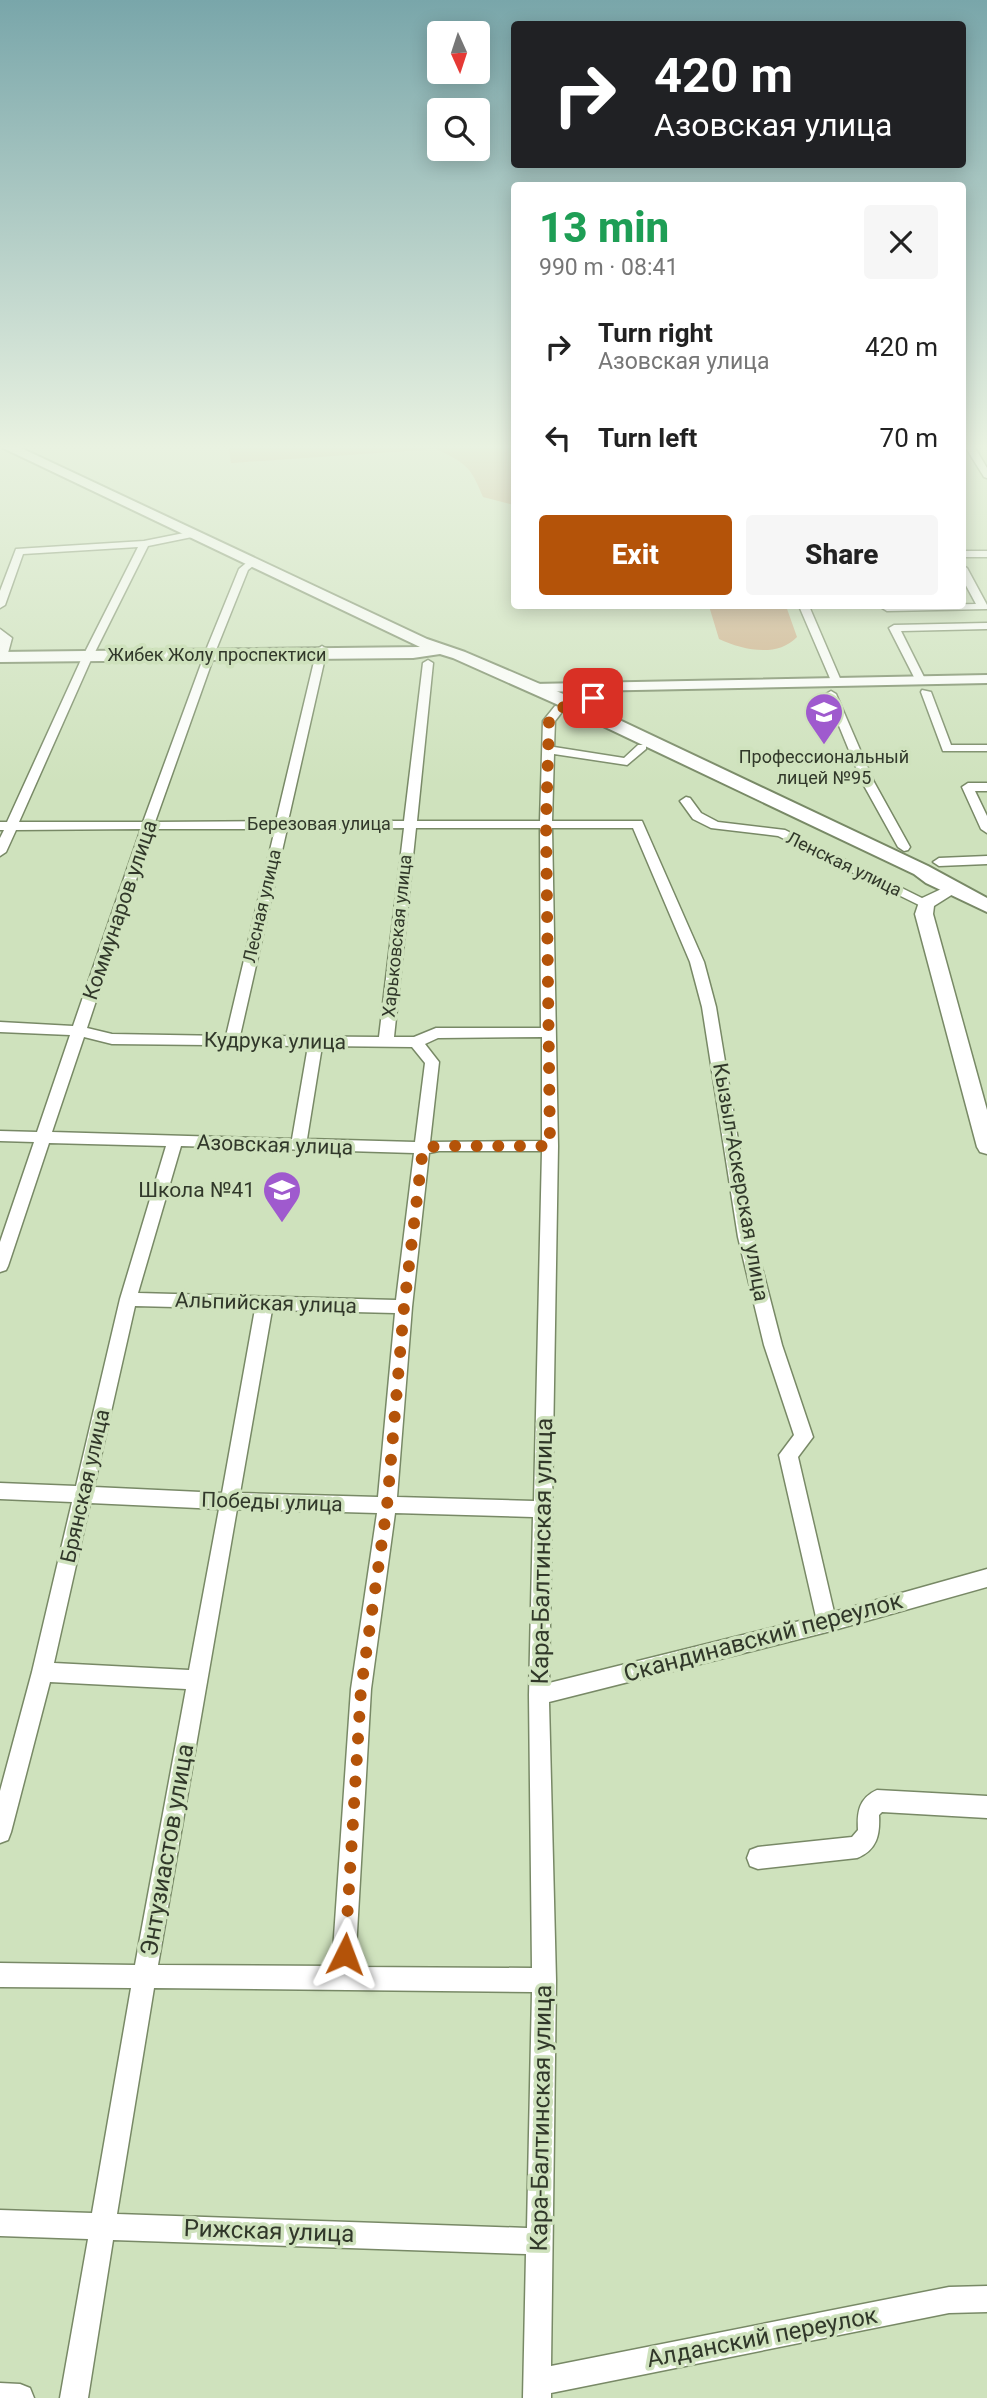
<!DOCTYPE html>
<meta charset="utf-8">
<style>
:root{--surface:#fff;--page:#f6f6f6;--text:#222;--muted:#767676;--accent:#b45309}
body{margin:0;font-family:Roboto,sans-serif;background:var(--page);color:var(--text);height:100vh;display:flex;flex-direction:column;font-size:26px;white-space:nowrap}
*{box-sizing:border-box;margin:0}
p{font-size:23px;color:var(--muted)}
.icon{flex:none;width:38px;height:38px;fill:none;stroke:currentColor;stroke-width:2;stroke-linecap:round;stroke-linejoin:round}
.map{position:relative;flex:1;overflow:hidden}
.panel{position:absolute;left:511px;top:182px;width:455px;height:427px;display:flex;flex-direction:column;background:var(--surface);border-radius:7px;box-shadow:0 4px 18px #0003}
.panel>*{flex:none}
.guide{position:absolute;left:511px;top:21px;width:455px;height:147px;border-radius:7px;box-shadow:0 4px 18px #0003;background:#202124;color:#fff;overflow:hidden}
.needle{width:46px;rotate:177deg}
.buttons{position:absolute;left:427px;top:21px;display:grid;gap:14px}
.buttons a{display:grid;place-items:center;width:63px;height:63px;border-radius:7px;background:var(--surface);box-shadow:0 4px 18px #0003;font-size:35px}
.pin{position:absolute;display:grid;place-items:center;width:60px;height:60px;color:#fff;margin:-30px;border-radius:14px;box-shadow:0 4px 10px #0006}
.me{position:absolute;width:77px;margin:-38px;rotate:3deg;stroke-linejoin:round;filter:drop-shadow(0 0 5px #0008)}
.turn{display:flex;align-items:center;gap:24px;height:147px;padding:0 28px;font-size:32px}
.turn .icon{width:91px;height:91px;stroke-width:2.5}
.turn b{display:block;font-size:49px;line-height:60px}
.round{display:grid;place-items:center;flex:none;width:74px;height:74px;border-radius:7px;background:var(--page)}
.head{display:flex;align-items:center;justify-content:space-between;height:119px;padding:0 28px}
h1{font-size:42px;font-weight:800;line-height:52px;color:#1e9e55}
.cta{display:flex;gap:14px;margin-top:auto;padding:14px 28px}
.cta a{flex:1;height:80px;border-radius:7px;background:var(--accent);color:#fff;font-size:28px;font-weight:800;line-height:80px;text-align:center}
.cta a+a{background:var(--page);color:var(--text)}
ul{padding:0;list-style:none}
li{display:flex;align-items:center;gap:21px;height:91px;padding:0 28px}
li div{flex:1}
li b{display:block;font-size:26px}
li em{font-style:normal}
.map>svg:first-child{display:block}
.green{fill:#cdab85}
.lines{fill:none;stroke-linecap:round;stroke-linejoin:round}
.minor-casing{stroke:#788966;stroke-width:3}
.tertiary-casing{stroke:#788966;stroke-width:4}
.secondary-casing{stroke:#788966;stroke-width:3}
.primary-casing{stroke:#788966;stroke-width:4}
.minor{fill:#fff;fill-rule:evenodd}
.tertiary{fill:#fff;fill-rule:evenodd}
.secondary{fill:#fff;fill-rule:evenodd}
.primary{fill:#fff;fill-rule:evenodd}
.route{stroke:#b45309;stroke-width:12;stroke-dasharray:0 21.6}
.labels{text-anchor:middle;stroke-width:7;stroke-linejoin:round;paint-order:stroke}
.far-street-label{font-size:18px;fill:#31382a;stroke:#cfe2bd}
.far-poi-label{font-size:18px;fill:#31382a;stroke:#cfe2bd}
.street-label{font-size:21px;fill:#31382a;stroke:#cfe2bd}
.poi-label{font-size:21px;fill:#31382a;stroke:#cfe2bd;text-anchor:end}
.near-street-label{font-size:24px;fill:#31382a;stroke:#cfe2bd}
</style>
<div class="map">
<svg width="987" height="2398" viewBox="0 0 987 2398">
<rect width="100%" height="100%" fill="#cfe2bd"/>
<!-- green -->
<path class="green" d="M229 448H514V505L483 497C471 467 466 463 436 449L231 463Z
M709 606H786L797 637C777 658 743 650 719 639Z"/>
<g class="lines">
<defs>
<path id="minor" d="M966 448H975L987 468V478L984 477Z
M194 531 199 534 197 536 148 546 90 662 19 822H143L204 656 209 653 214 656 155 822 276 821 317 649 322 646 327 649 288 821H404L423 663 428 660 433 663 417 821H540L543 721 555 706 565 708 555 721 554 747 624 758 638 745H646V749L627 765 554 754 552 821H642L704 962 716 1007 754 1237 782 1345 813 1437 798 1457 834 1612 987 1569V1587L827 1632 549 1702 556 1980 551 2366 949 2287 987 2286V2312L949 2313 551 2393V2398H523L526 2254 113 2240 88 2398H60L88 2239 0 2236V2210L92 2213 131 1988 0 1987V1963L135 1965 186 1689 50 1682 11 1832 8 1840 0 1843V1791L32 1672 72 1502 0 1499V1483L76 1486 120 1299 166 1146 49 1143 8 1266 6 1270 0 1272V1242L34 1142 0 1141V1131L37 1132 70 1035 0 1032V1022L73 1026 141 829 16 830 6 852 0 856V838L4 830H0V822H7L80 662 138 547 23 554 5 605 0 608V591L16 549 144 541ZM404 828 379 1037 240 1036 287 829ZM416 828H540L541 1028H436L414 1037H394ZM552 828H633L690 962 702 1007 738 1237 764 1345 794 1435 779 1455 816 1617 549 1683 558 1146ZM153 829H275L226 1036 112 1034 87 1028ZM84 1037 112 1044 308 1046 292 1139 52 1132ZM542 1037V1141L430 1142 439 1062 425 1044 438 1038ZM322 1046 412 1047 425 1063 415 1142 307 1139ZM181 1146 414 1153 396 1300 138 1293ZM439 1151H542L534 1501 397 1497 412 1307 429 1153ZM135 1306 255 1309 222 1493 94 1487ZM272 1310 395 1313 378 1497 240 1493ZM90 1503 219 1509 189 1670 54 1663ZM237 1509 377 1513 351 1689 332 1966 158 1965ZM395 1513 533 1517 529 1695 532 1968 355 1967 371 1689ZM154 1988 532 1992 527 2228 117 2214Z
M962 551H987V557H962Z
M251 559 259 561 248 570 216 650 207 652 206 650 239 569Z
M962 565 967 568 987 605V609L887 611 882 608 881 606 976 604 962 578Z
M799 606H809L842 683 841 685 832 683Z
M987 623V629L901 631 926 681 921 684 916 681 889 628 894 625Z
M0 629 12 638 8 653 3 656 0 655Z
M922 690 931 692 951 745H987V751H943L921 692Z
M831 691 836 694 874 782 910 847 908 850 904 851 898 847 862 782 826 694Z
M968 783H987V791H975L987 816V833L981 829 962 787Z
M686 797 690 798 701 813 718 822 785 830 932 903 926 907 921 906 778 836 711 828 693 819 680 801Z
M987 856V864L939 866 933 862 939 858Z
M877 1790 987 1796V1818L882 1812 879 1815C880 1835 877 1850 857 1858L758 1869 750 1866 747 1858 750 1850 758 1847 852 1837 858 1830C857 1812 859 1798 877 1790Z
M0 2383 20 2384 30 2388 34 2398H0Z"/>
<path id="tertiary" d="M987 675V683L533 692 526 688 533 684Z"/>
<path id="secondary" d="M952 884 961 889 934 906 933 914 987 1110V1154L980 1152 977 1147 915 914 920 899Z"/>
<path id="primary" d="M3 448H21L427 639 465 652 575 699 928 866 987 898V912L926 883 914 874 563 707 453 658 440 654 413 658 0 662V652L420 647Z"/>
</defs>
<!-- minor casing -->
<use href="#minor" class="minor-casing"/>
<!-- tertiary casing -->
<use href="#tertiary" class="tertiary-casing"/>
<!-- secondary casing -->
<use href="#secondary" class="secondary-casing"/>
<!-- primary casing -->
<use href="#primary" class="primary-casing"/>
<!-- minor -->
<use href="#minor" class="minor"/>
<!-- tertiary -->
<use href="#tertiary" class="tertiary"/>
<!-- secondary -->
<use href="#secondary" class="secondary"/>
<!-- primary -->
<use href="#primary" class="primary"/>
</g>
<!-- sky -->
<linearGradient id="sky" x2="0" y2="1"><stop stop-color="#79a6aa"/><stop offset="0.57" stop-color="#e9f2e1"/><stop offset="1" stop-color="#e9f2e1" stop-opacity="0"/></linearGradient>
<rect width="987" height="784" fill="url(#sky)"/>
<g class="lines">
<!-- route -->
<path class="route" d="M345 1954 361 1689 387 1506 404 1307 423 1148 439 1146H550L546 824 549 721C561 705 573 701 593 698"/>
</g>
<!-- icons -->
<defs>
<symbol id="university-pin" viewBox="-11 -11 22 30"><path d="M0 17L-7.5 6A9.5 9.5 0 1 1 7.5 6Z" fill="#9f5ace" stroke="#cfe2bd"/><path d="M0-5L7-2L0 1L-7-2ZM-4 1L0 2.5L4 1V4Q0 6-4 4Z" fill="#fff"/></symbol>
<symbol id="school-pin" viewBox="-11 -11 22 30"><path d="M0 17L-7.5 6A9.5 9.5 0 1 1 7.5 6Z" fill="#9f5ace" stroke="#cfe2bd"/><path d="M0-5L7-2L0 1L-7-2ZM-4 1L0 2.5L4 1V4Q0 6-4 4Z" fill="#fff"/></symbol>
</defs>
<g fill-rule="evenodd">
<use href="#university-pin" x="802" y="690" width="44" height="60"/>
<use href="#school-pin" x="260" y="1168" width="44" height="60"/>
</g>
<g class="labels">
<!-- far-street labels -->
<g class="far-street-label">
<text x="217" y="661">Жибек Жолу проспектиси</text>
<text x="319" y="830">Березовая улица</text>
<text transform="translate(844 864) rotate(26)" y="6">Ленская улица</text>
<text transform="translate(262 906) rotate(-77)" y="6">Лесная улица</text>
<text transform="translate(397 936) rotate(-84)" y="6">Харьковская улица</text>
</g>
<!-- far-poi labels -->
<g class="far-poi-label">
<text x="824" y="763">Профессиональный<tspan x="824" dy="21">лицей №95</tspan></text>
</g>
<!-- street labels -->
<g class="street-label">
<text transform="translate(120 910) rotate(-71)" y="7">Коммунаров улица</text>
<text transform="translate(275 1041) rotate(1)" y="7">Кудрука улица</text>
<text transform="translate(275 1145) rotate(2)" y="7">Азовская улица</text>
<text transform="translate(741 1182) rotate(80)" y="7">Кызыл-Аскерская улица</text>
<text transform="translate(266 1303) rotate(2)" y="7">Альпийская улица</text>
<text transform="translate(85 1486) rotate(-77)" y="7">Брянская улица</text>
<text transform="translate(272 1502) rotate(2)" y="7">Победы улица</text>
</g>
<!-- poi labels -->
<g class="poi-label">
<text x="255" y="1197">Школа №41</text>
</g>
<!-- near-street labels -->
<g class="near-street-label">
<text transform="translate(542 1551) rotate(-89)" y="8">Кара-Балтинская улица</text>
<text transform="translate(763 1637) rotate(-15)" y="8">Скандинавский переулок</text>
<text transform="translate(167 1850) rotate(-80)" y="8">Энтузиастов улица</text>
<text transform="translate(541 2118) rotate(-89)" y="8">Кара-Балтинская улица</text>
<text transform="translate(269 2231) rotate(2)" y="8">Рижская улица</text>
<text transform="translate(762 2337) rotate(-11)" y="8">Алданский переулок</text>
</g>
</g>
</svg>
<div class="buttons">
<a><svg class="needle" viewBox="-14 -14 28 28"><path d="M0-13l5 13h-10z" fill="#e53935"/><path d="M0 13l5-13h-10z" fill="#767676"/></svg></a>
<a><svg class="icon" aria-label="search" viewBox="0 0 24 24"><circle cx="10" cy="10" r="6"/><path d="M15 15l6 6"/></svg></a>
</div>
<div class="pin" style="left:593px;top:698px;background:#d93025"><svg class="icon" aria-label="arrive" viewBox="0 0 24 24"><path d="M6 21V4h12l-3 4 3 4H6"/></svg></div>
<svg class="me" style="left:345px;top:1954px" viewBox="-20 -20 40 40"><path d="M0-17L14 15 0 8-14 15z" fill="#b45309" stroke="#fff" stroke-width="4"/></svg>
<div class="guide">
<div class="turn"><svg class="icon" aria-label="right" viewBox="0 0 24 24"><path d="M7 20v-9h11M14 6l5 5-5 5"/></svg><div><b>420 m</b>Азовская улица</div></div>
</div>
<section class="panel">
<div class="head"><div><h1>13 min</h1><p>990 m · 08:41</p></div><a class="round"><svg class="icon" aria-label="close" viewBox="0 0 24 24"><path d="M6 6l12 12M18 6L6 18"/></svg></a></div>
<ul>
<li><svg class="icon" aria-label="right" viewBox="0 0 24 24"><path d="M7 20v-9h11M14 6l5 5-5 5"/></svg><div><b>Turn right</b><p>Азовская улица</p></div><em>420 m</em></li>
<li><svg class="icon" aria-label="left" viewBox="0 0 24 24"><path d="M17 20v-9H6M10 6l-5 5 5 5"/></svg><div><b>Turn left</b></div><em>70 m</em></li>
</ul>
<div class="cta"><a>Exit</a><a>Share</a></div>
</section>
</div>
